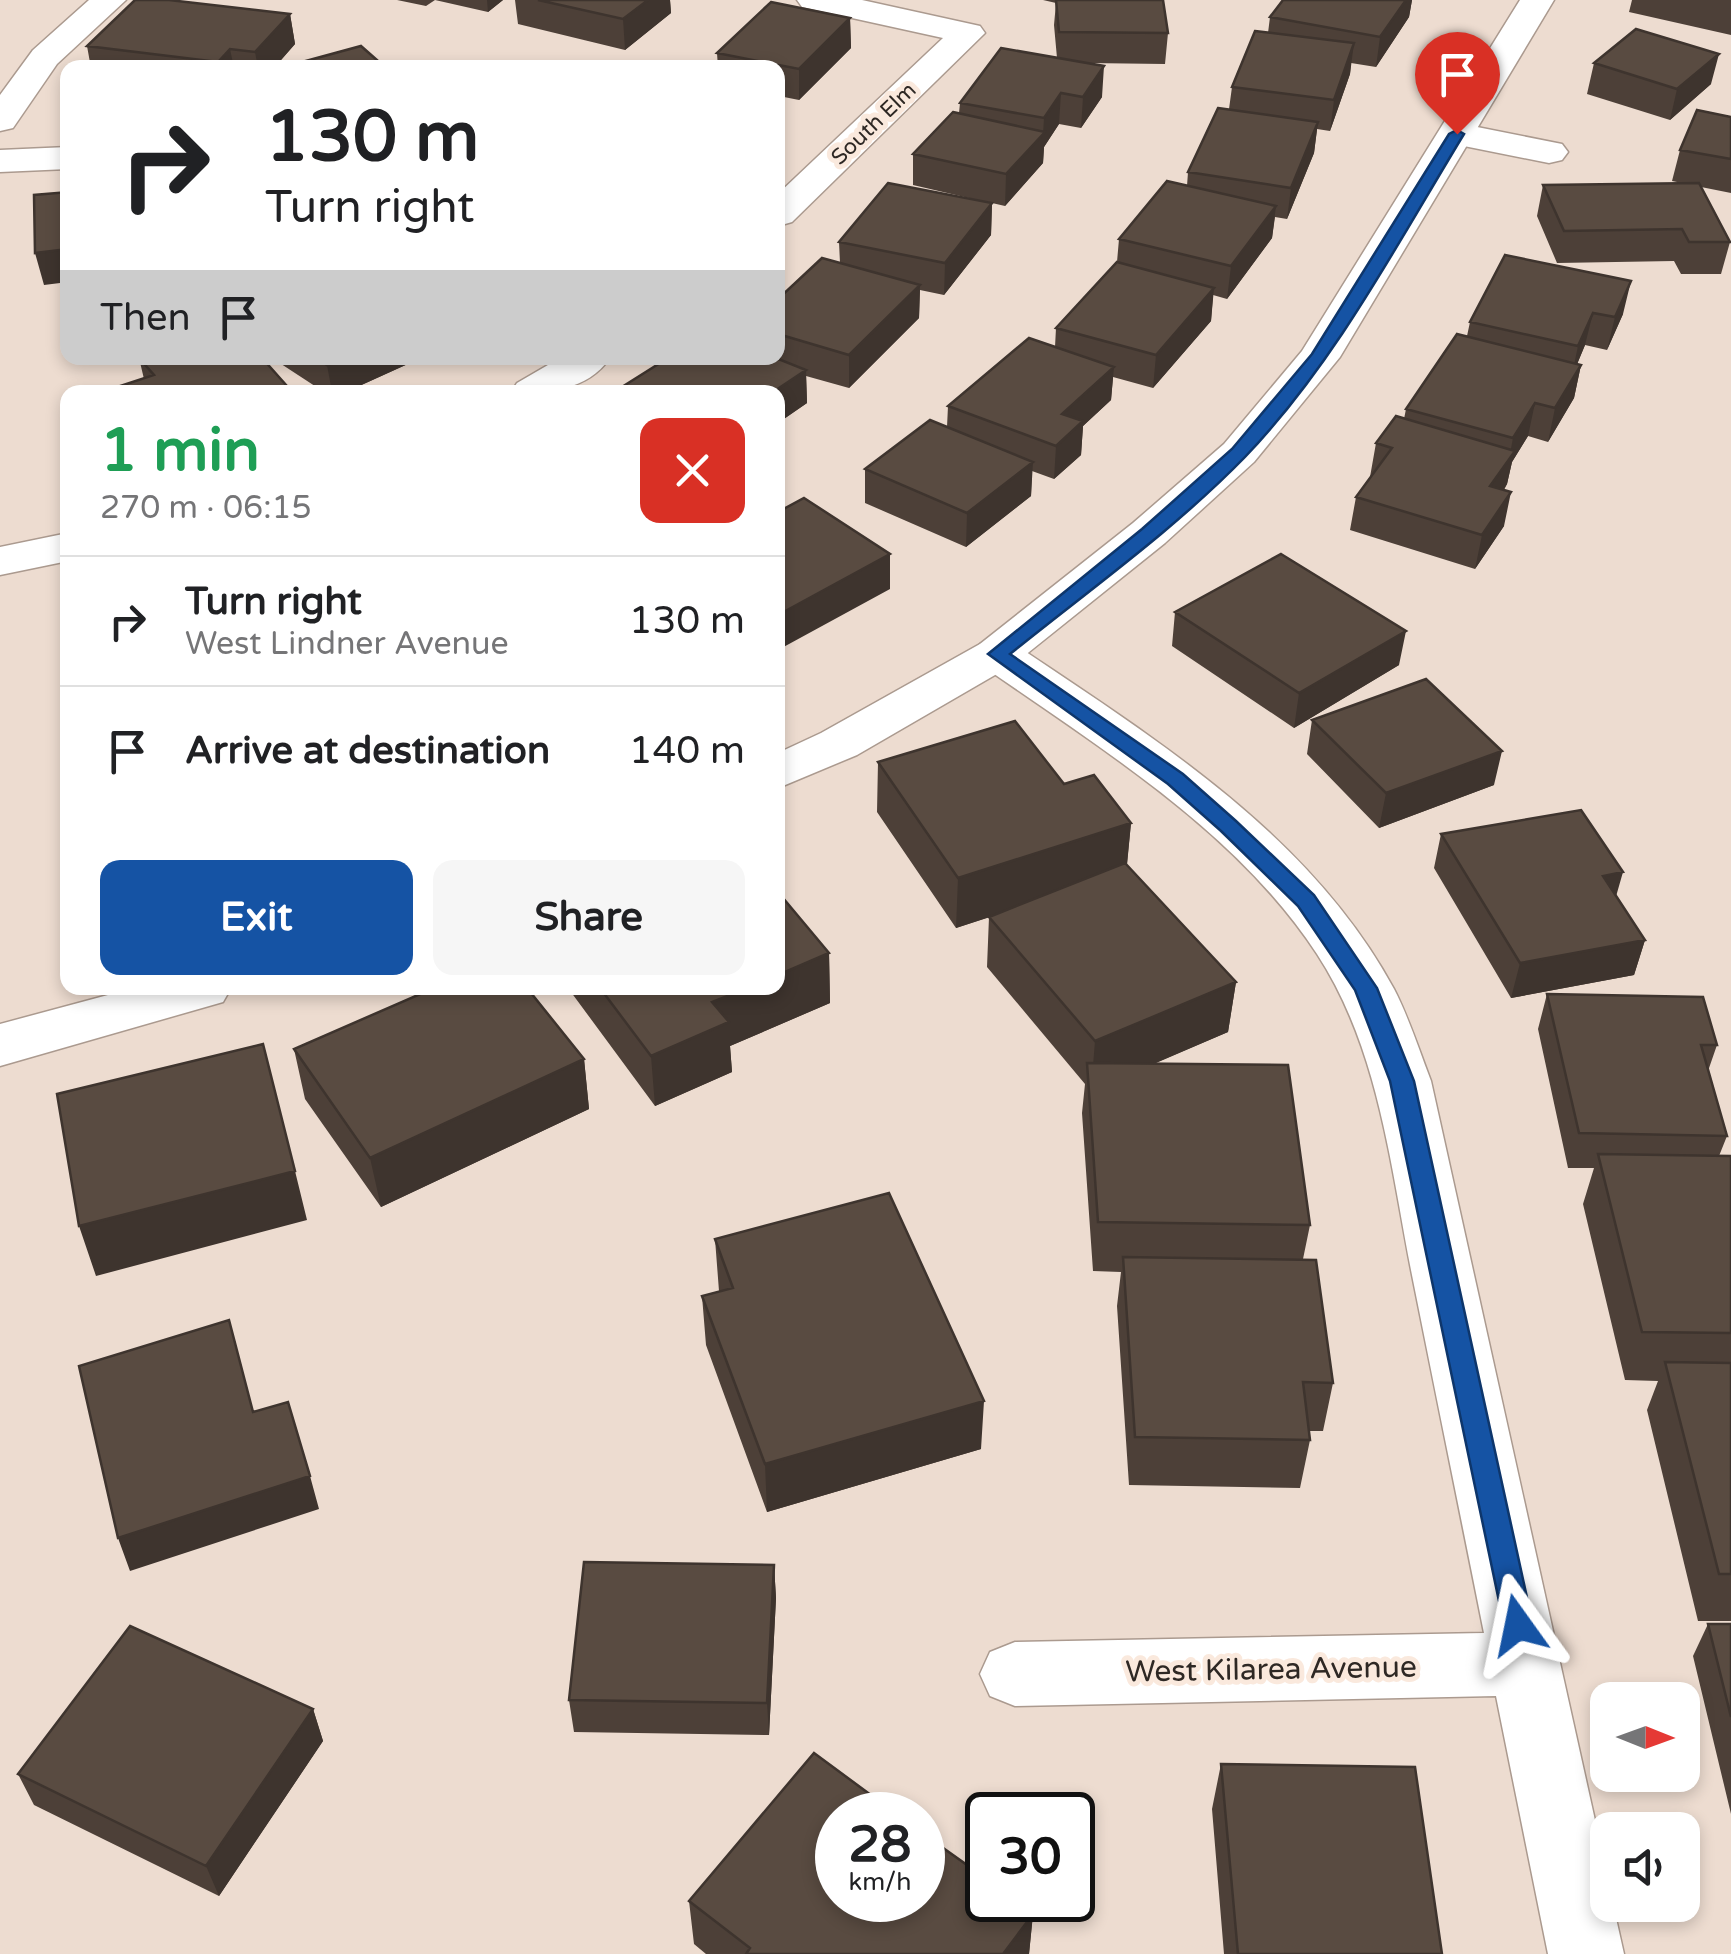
<!DOCTYPE html>
<meta charset="utf-8">
<style>
:root{--surface:#fff;--page:#f6f6f6;--text:#202124;--muted:#757577;--line:#e0e0e0;--accent:#1553a4}
body{margin:0;font-family:"Varela Round",sans-serif;background:var(--page);color:var(--text);height:100vh;display:flex;flex-direction:column;font-size:38px;white-space:nowrap}
*{box-sizing:border-box;margin:0}
p{font-size:32px;color:var(--muted)}
.icon{flex:none;width:55px;height:55px;fill:none;stroke:currentColor;stroke-width:2;stroke-linecap:round;stroke-linejoin:round}
.map{position:relative;flex:1;overflow:hidden}
.side{position:absolute;left:60px;top:385px;width:725px;height:610px;display:flex;flex-direction:column;background:var(--surface);border-radius:20px;box-shadow:0 5px 15px #0003}
.side>*{flex:none}
.guide{position:absolute;left:60px;top:60px;width:725px;height:305px;border-radius:20px;box-shadow:0 5px 15px #0003;background:#fff;color:var(--text);overflow:hidden}
.needle{width:65px;rotate:91deg}
.tools{position:absolute;left:1590px;top:1682px;display:grid;gap:20px}
.tools a{display:grid;place-items:center;width:110px;height:110px;border-radius:20px;background:var(--surface);box-shadow:0 5px 15px #0003;font-size:50px}
.speed{position:absolute;left:815px;top:1792px;display:flex;gap:20px;font-size:50px;font-weight:700;text-align:center}
.speed>*{display:grid;place-content:center;width:130px;height:130px;border-radius:50%;background:var(--surface);box-shadow:0 5px 15px #0003;line-height:1}
.speed small{font-size:25px;font-weight:400}
.speed .limit{border:5px solid #111;border-radius:15px;background:#fff;color:#111}
.pin{position:absolute;display:grid;place-items:center;width:85px;height:85px;color:#fff;margin:-102px -42px;border-radius:50% 50% 50% 0;rotate:-45deg;box-shadow:0 0 10px #0007}
.pin .icon{rotate:45deg}
.me{position:absolute;width:110px;margin:-55px;rotate:348deg;stroke-linejoin:round;filter:drop-shadow(0 0 8px #0008)}
.turn{display:flex;align-items:center;gap:35px;height:210px;padding:0 40px;font-size:45px}
.turn .icon{width:130px;height:130px;stroke-width:2.5}
.turn b{display:block;font-size:70px;line-height:85px}
.then{display:flex;align-items:center;height:95px;padding:0 40px;background:#0003;gap:20px;font-size:38px}
.round{display:grid;place-items:center;flex:none;width:105px;height:105px;border-radius:20px;background:var(--page)}
.head{display:flex;align-items:center;justify-content:space-between;height:170px;padding:0 40px}
h1{font-size:60px;font-weight:700;line-height:75px;color:#1e9e55}
.cta{display:flex;gap:20px;margin-top:auto;padding:20px 40px}
.cta a{flex:1;height:115px;border-radius:20px;background:var(--accent);color:#fff;font-size:40px;font-weight:700;line-height:115px;text-align:center}
.cta a+a{background:var(--page);color:var(--text)}
ul{padding:0;list-style:none}
li{display:flex;align-items:center;gap:30px;height:130px;padding:0 40px;border-top:2px solid var(--line)}
li div{flex:1}
li b{display:block;font-size:38px}
li em{font-style:normal}
.map>svg:first-child{display:block}
.lines{fill:none;stroke-linecap:round;stroke-linejoin:round}
.street-casing{stroke:#ab9a8f;stroke-width:3}
.secondary-casing{stroke:#ab9a8f;stroke-width:3}
.street{fill:#fff;fill-rule:evenodd}
.secondary{fill:#fff;fill-rule:evenodd}
.wall{fill:#4d4038}
.shaded-wall{fill:#3e342e}
.building{fill:#594b41;stroke:#3e342e;stroke-width:2.5}
.route{fill:#1553a4;stroke:#0e366b;stroke-width:2.5}
.labels{text-anchor:middle;stroke-width:10;stroke-linejoin:round;paint-order:stroke}
.far-street-label{font-size:22px;fill:#2e2824;stroke:#fae9dd}
.near-street-label{font-size:30px;fill:#2e2824;stroke:#fae9dd}
</style>
<div class="map">
<svg width="1731" height="1954" viewBox="0 0 1731 1954">
<rect width="100%" height="100%" fill="#eddcd0"/>
<g class="lines">
<defs>
<path id="street" d="M89 0H126L57 64 13 128 0 131V95L33 50Z
M797 0H862L980 26 985 33 792 222 778 226V194L943 38 802 7Z
M1457 123 1562 144 1568 152 1562 160 1549 163 1444 142 1439 134 1444 126Z
M68 147V169L0 172V150Z
M560 358H610C586 392 548 392 511 392L517 383Z
M68 533V561L0 575V547Z
M997 639 1014 644C1155 739 1310 834 1394 989 1409 1018 1419 1050 1431 1081L1608 1879V1905H1613L1624 1954H1548L1496 1696 1015 1706 990 1696 980 1674 990 1652 1015 1642 1484 1633C1460 1512 1435 1391 1411 1270 1390 1162 1378 1047 1317 954 1236 830 1098 747 980 664L973 654 980 644Z"/>
<path id="secondary" d="M1520 0H1554L1340 357 1254 462 1165 543 1014 664 857 755 778 788V753L821 733 980 644 1133 523 1224 444 1302 351Z
M134 988H231L223 1002 0 1066V1024Z"/>
</defs>
<!-- street casing -->
<use href="#street" class="street-casing"/>
<!-- secondary casing -->
<use href="#secondary" class="secondary-casing"/>
<!-- street -->
<use href="#street" class="street"/>
<!-- secondary -->
<use href="#secondary" class="secondary"/>
</g>
<!-- wall -->
<path class="wall" d="M397 0H435L426 6Z
M435 0H503L488 12Z
M515 0H670L671 13 625 50 518 24Z
M1043 0H1163L1168 33 1165 64 1087 63 1102 97 1081 128 1059 124 1044 147 1043 163 1005 206 992 203 991 235 944 295 920 290 919 318 849 388 806 376 807 403 778 423V299L840 263 839 242 986 202 913 185V154L959 113 960 103 1057 58 1054 25 1056 3Z
M1283 0H1412L1409 17 1376 67 1351 63 1350 74 1330 131 1317 129 1314 153 1287 219 1275 217 1272 238 1227 299 1213 295 1211 321 1153 388 1113 377 1111 400 1083 426 1081 455 1054 479 1032 471 1031 496 966 547 865 503V469L947 427 948 406 1055 347 1056 328 1117 262 1119 239 1187 186 1188 172 1229 109 1232 87 1268 33 1270 17Z
M1632 0H1731V35L1629 12Z
M290 14 295 44 274 68H91L87 46Z
M850 18 851 48 799 100 784 97V115L778 122V68H718L717 53Z
M1594 63 1711 84 1670 120 1587 94Z
M1731 117V193L1701 187 1730 242 1721 274H1681L1674 261 1557 263 1537 216 1543 185 1682 183 1672 181 1680 150Z
M1505 255 1623 314 1607 350 1585 345 1577 364 1581 365 1574 398 1548 442 1528 436 1512 462 1507 484 1504 490V526L1475 569 1350 530 1356 497 1370 477 1376 443 1404 419 1406 409 1467 336 1470 322Z
M139 358 287 386 289 392H101L144 379Z
M272 358H421L346 392H324Z
M1175 612 1399 665 1294 728 1172 646Z
M1312 720 1494 785 1379 828 1307 754Z
M878 762 1064 784 1131 823 1127 865 1236 982 1228 1032 1155 1063 1310 1225 1303 1259 1333 1383 1323 1431H1309L1310 1440 1300 1488 1129 1485 1117 1306 1121 1272 1093 1271 1082 1113 1085 1084 987 967 989 917 992 916 956 928 877 812Z
M1441 834 1616 897 1645 940 1634 975 1511 998 1434 868Z
M829 953 830 1003 730 1046 732 1072 655 1106 568 988H778Z
M1547 994 1717 1045 1708 1071 1727 1136 1719 1156H1731V1621H1698L1647 1410 1658 1381 1625 1380 1583 1204 1594 1168H1568L1538 1029Z
M294 1049 584 1059 589 1109 381 1207 305 1099Z
M715 1239 981 1449 767 1512 706 1345 702 1296 719 1291Z
M774 1565 776 1598 769 1735 574 1732 569 1700Z
M1708 1624H1731V1814L1693 1656Z
M313 1709 323 1741 219 1896 34 1805 18 1774Z
M1221 1764 1442 1954H1224L1212 1809Z
M689 1901 1033 1914 1029 1954H706L694 1944Z"/>
<!-- shaded-wall -->
<path class="shaded-wall" d="M487 0H503L488 12Z
M648 0H670L671 13 625 50 623 19Z
M1406 0H1412L1409 17 1376 67 1380 37Z
M290 14 295 44 274 68H258L255 52Z
M850 18 851 48 799 100V69Z
M1354 43 1350 74 1330 131 1334 100Z
M230 49 234 68H219L218 62Z
M1719 54 1711 84 1670 120 1677 89Z
M1104 66 1102 97 1081 128 1083 97Z
M784 85V115L778 122V91Z
M1061 93 1059 124 1044 147 1043 163 1005 206 1006 174 1043 134 1044 118Z
M1318 122 1314 153 1287 219 1291 188Z
M992 203 991 235 944 295 945 263Z
M1276 206 1272 238 1227 299 1231 266Z
M68 249V282L44 285 35 253Z
M1631 281 1623 314 1607 350 1615 317Z
M920 285 919 318 849 388V355Z
M1214 288 1211 321 1153 388 1156 355Z
M1593 313 1585 345 1571 379 1578 346Z
M344 358H421L346 392H332L327 365Z
M1581 365 1574 398 1548 442 1555 408Z
M1114 367 1111 400 1083 426 1081 455 1054 479 1056 446 1062 414Z
M806 370 807 403 778 423V392H773Z
M287 386 289 392H266Z
M1535 403 1528 436 1512 462 1507 484 1483 520 1490 486 1509 459 1513 438Z
M1033 462 1031 496 966 547 967 513Z
M1511 492 1504 526 1475 569 1482 535Z
M890 554V589L778 650V615Z
M1406 631 1399 665 1294 728 1299 693Z
M1502 751 1494 785 1379 828 1386 793Z
M1131 823 1126 873 956 928 958 878Z
M1623 872 1613 907 1603 876Z
M1645 940 1634 975 1511 998 1520 963Z
M829 953 830 1003 730 1046 732 1072 655 1106 651 1056 712 1002 748 988H778V975Z
M1236 982 1228 1032 1091 1091 1095 1041Z
M584 1059 589 1109 381 1207 370 1158Z
M295 1171 307 1220 96 1276 79 1226Z
M984 1401 981 1449 767 1512 765 1464Z
M310 1476 319 1509 130 1571 118 1538Z
M774 1565 776 1598 769 1735 767 1703Z
M313 1709 323 1741 219 1896 206 1866Z
M1033 1914 1029 1954H1003Z"/>
<!-- building -->
<path class="building" d="M135 0H169L290 14 255 52 230 49 218 62 87 46Z
M538 0H648L623 19Z
M1056 0H1163L1168 33 1059 32Z
M1283 0H1406L1380 37 1270 17Z
M771 2 850 18 799 69 717 53Z
M1636 29 1719 54 1677 89 1594 63Z
M1255 31 1354 43 1334 100 1232 87Z
M361 46 386 68H280Z
M1001 48 1104 66 1083 97 1061 93 1044 118 960 103Z
M1218 108 1318 122 1291 188 1188 172Z
M1697 110 1731 117V159L1680 150Z
M953 112 1045 132 1006 174 913 154Z
M1167 181 1276 206 1231 266 1119 239Z
M888 183 992 203 945 263 839 242Z
M1699 183 1730 242H1689L1682 229 1564 231 1543 185Z
M68 192V249L35 253 34 195Z
M1505 255 1631 281 1615 317 1593 313 1578 346 1470 322Z
M822 258 920 285 849 355 778 334V299Z
M1117 262 1214 288 1156 355 1056 328Z
M1457 334 1581 365 1555 408 1535 403 1513 438 1406 409Z
M1029 338 1114 367 1062 414 1083 421 1056 446 948 406Z
M139 358H262L287 386 266 392H102L154 375Z
M316 358H344L327 365Z
M668 358H776L806 370 773 392H614Z
M1396 416 1515 451 1490 486 1511 492 1482 535 1356 497 1392 448 1376 443Z
M930 420 1033 462 967 513 865 469Z
M804 498 890 554 778 615V512Z
M1281 554 1406 631 1299 693 1175 612Z
M1426 679 1502 751 1386 793 1312 720Z
M1015 721 1064 784 1094 775 1131 823 958 878 878 762Z
M1581 810 1623 872 1603 876 1645 940 1520 963 1441 834Z
M1125 863 1236 982 1095 1041 989 917Z
M778 892 829 953 778 975Z
M434 988H527L584 1059 370 1158 294 1049Z
M600 988H748L712 1002 729 1022 651 1056Z
M1547 994 1703 997 1717 1045H1701L1727 1136 1579 1133Z
M263 1044 295 1171 79 1226 57 1094Z
M1087 1063 1288 1065 1310 1225 1098 1222Z
M1598 1154 1731 1156V1333L1642 1332Z
M889 1193 984 1401 765 1464 702 1296 733 1288 715 1239Z
M1123 1257 1316 1260 1333 1383 1303 1382 1310 1440 1135 1437Z
M229 1320 253 1412 288 1402 310 1476 118 1538 79 1366Z
M1665 1362 1731 1363V1574H1719Z
M584 1562 774 1565 767 1703 569 1700Z
M1708 1624H1731V1717Z
M130 1626 313 1709 206 1866 18 1774Z
M814 1753 898 1815H838V1900H922V1833L988 1880V1900H1014L1033 1914 1003 1954H746L750 1948 689 1901Z
M1221 1764 1415 1767 1442 1954H1238Z"/>
<!-- route -->
<path class="route" d="M1457 130 1464 134C1397 244 1335 363 1245 457 1174 530 1089 590 1010 654L1183 774 1236 821 1314 895 1377 988 1414 1081 1533 1625 1528 1634 1518 1637 1508 1634 1504 1625 1390 1081 1355 990 1298 906 1221 831 1168 784 988 654 1142 529 1232 449 1312 354 1449 134Z"/>
<g class="labels">
<!-- far-street labels -->
<g class="far-street-label">
<text transform="translate(873 123) rotate(-44)" y="8">South Elm</text>
</g>
<!-- near-street labels -->
<g class="near-street-label">
<text transform="translate(1271 1669) rotate(-1)" y="10">West Kilarea Avenue</text>
</g>
</g>
</svg>
<div class="tools">
<a><svg class="needle" viewBox="-14 -14 28 28"><path d="M0-13l5 13h-10z" fill="#e53935"/><path d="M0 13l5-13h-10z" fill="#757577"/></svg></a>
<a><svg class="icon" aria-label="sound" viewBox="0 0 24 24"><path d="M4 9h4l5-4v14l-5-4H4zM17 9q2 3 0 6"/></svg></a>
</div>
<div class="speed"><div>28<small>km/h</small></div><div class="limit">30</div></div>
<div class="pin" style="left:1457px;top:134px;background:#d93025"><svg class="icon" aria-label="arrive" viewBox="0 0 24 24"><path d="M6 21V4h12l-3 4 3 4H6"/></svg></div>
<svg class="me" style="left:1518px;top:1625px" viewBox="-20 -20 40 40"><path d="M0-17L14 15 0 8-14 15z" fill="#1553a4" stroke="#fff" stroke-width="4"/></svg>
<div class="guide">
<div class="turn"><svg class="icon" aria-label="right" viewBox="0 0 24 24"><path d="M7 20v-9h11M14 6l5 5-5 5"/></svg><div><b>130 m</b>Turn right</div></div>
<div class="then">Then<svg class="icon" aria-label="arrive" viewBox="0 0 24 24"><path d="M6 21V4h12l-3 4 3 4H6"/></svg></div>
</div>
<section class="side">
<div class="head"><div><h1>1 min</h1><p>270 m · 06:15</p></div><a class="round" style="background:#d93025;color:#fff"><svg class="icon" aria-label="close" viewBox="0 0 24 24"><path d="M6 6l12 12M18 6L6 18"/></svg></a></div>
<ul>
<li><svg class="icon" aria-label="right" viewBox="0 0 24 24"><path d="M7 20v-9h11M14 6l5 5-5 5"/></svg><div><b>Turn right</b><p>West Lindner Avenue</p></div><em>130 m</em></li>
<li><svg class="icon" aria-label="arrive" viewBox="0 0 24 24"><path d="M6 21V4h12l-3 4 3 4H6"/></svg><div><b>Arrive at destination</b></div><em>140 m</em></li>
</ul>
<div class="cta"><a>Exit</a><a>Share</a></div>
</section>
</div>
